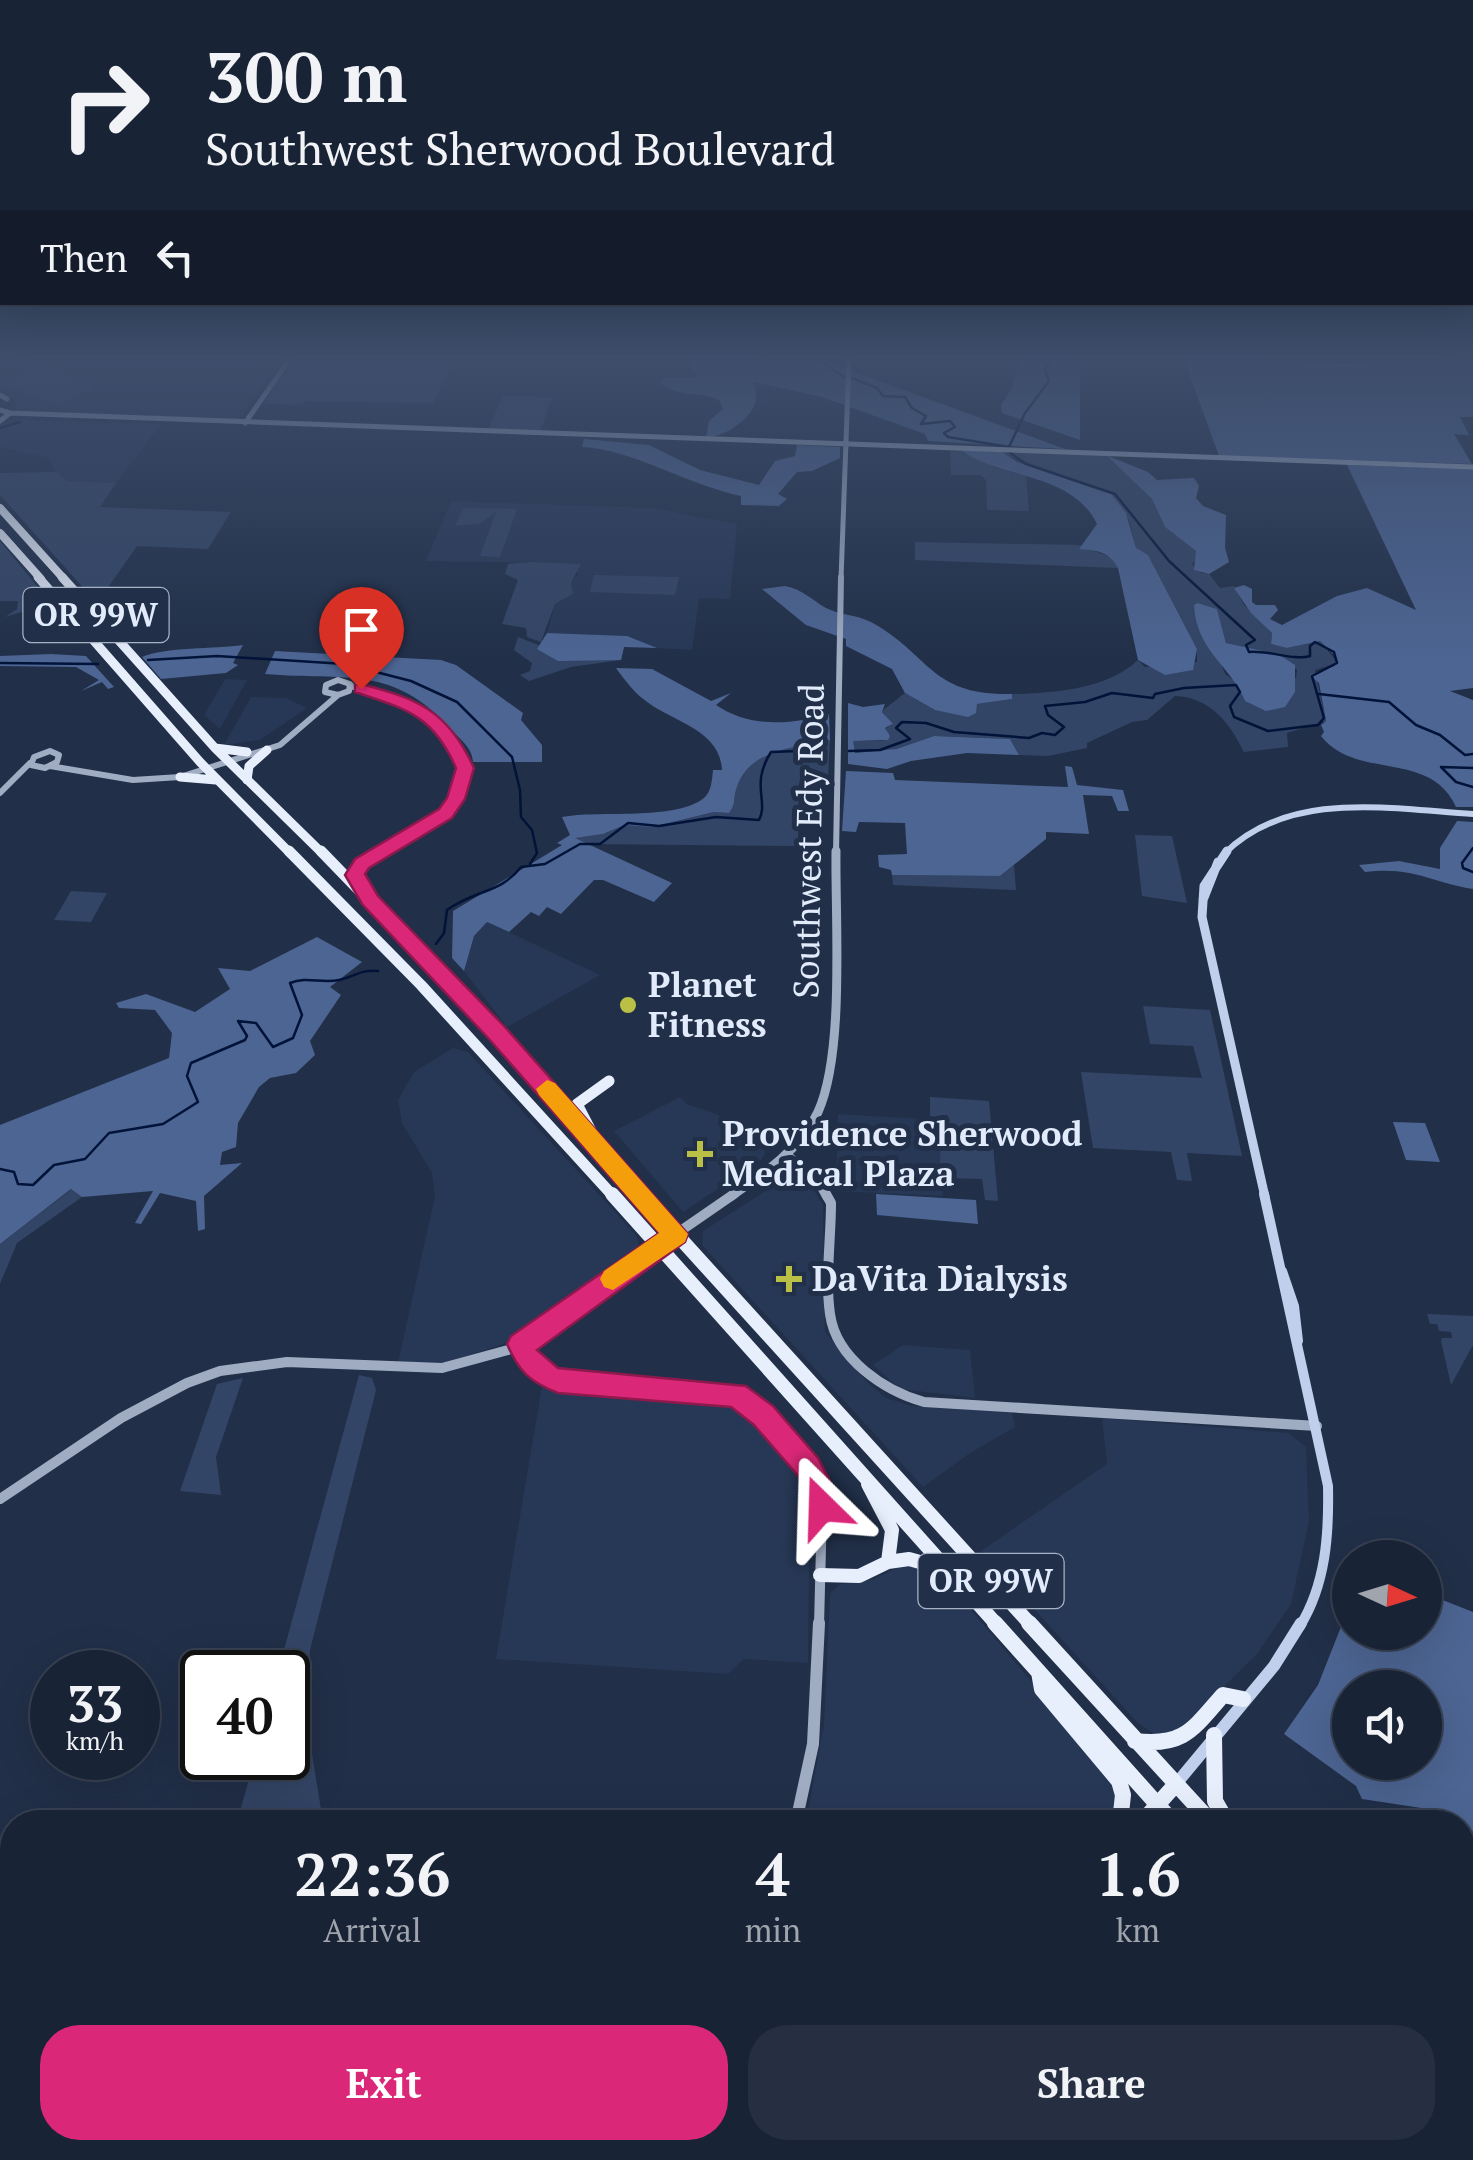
<!DOCTYPE html>
<style>
:root{--surface:#192336;--page:#262f42;--text:#f1f3f6;--muted:#9fa4ad;--line:#374051;--accent:#db2777}
body{margin:0;font-family:"PT Serif",serif;background:var(--page);color:var(--text);height:100vh;display:flex;flex-direction:column;font-size:38px;white-space:nowrap}
*{box-sizing:border-box;margin:0}
p{font-size:32px;color:var(--muted)}
.icon{flex:none;width:55px;height:55px;fill:none;stroke:currentColor;stroke-width:2;stroke-linecap:round;stroke-linejoin:round}
.map{position:relative;flex:1;overflow:hidden}
.sheet{position:absolute;left:0px;top:1810px;width:1475px;height:350px;display:flex;flex-direction:column;background:var(--surface);border-radius:40px 40px 0 0;box-shadow:0 10px 40px #0002,0 0 0 2px var(--line)}
.sheet>*{flex:none}
.banner{position:absolute;left:0px;top:0px;width:1475px;height:305px;box-shadow:0 10px 40px #0002,0 0 0 2px var(--line);background:#192336;color:var(--text);overflow:hidden}
.needle{width:65px;rotate:94deg}
.tools{position:absolute;left:1332px;top:1540px;display:grid;gap:20px}
.tools a{display:grid;place-items:center;width:110px;height:110px;border-radius:50%;background:var(--surface);box-shadow:0 10px 40px #0002,0 0 0 2px var(--line);font-size:50px}
.speed{position:absolute;left:30px;top:1650px;display:flex;gap:20px;font-size:50px;font-weight:700;text-align:center}
.speed>*{display:grid;place-content:center;width:130px;height:130px;border-radius:50%;background:var(--surface);box-shadow:0 10px 40px #0002,0 0 0 2px var(--line);line-height:1}
.speed small{font-size:25px;font-weight:400}
.speed .limit{border:5px solid #111;border-radius:15px;background:#fff;color:#111}
.pin{position:absolute;display:grid;place-items:center;width:85px;height:85px;color:#fff;margin:-102px -42px;border-radius:50% 50% 50% 0;rotate:-45deg;box-shadow:0 0 10px #0007}
.pin .icon{rotate:45deg}
.me{position:absolute;width:110px;margin:-55px;rotate:338deg;stroke-linejoin:round;filter:drop-shadow(0 0 8px #0008)}
.turn{display:flex;align-items:center;gap:35px;height:210px;padding:0 40px;font-size:45px}
.turn .icon{width:130px;height:130px;stroke-width:2.5}
.turn b{display:block;font-size:70px;line-height:85px}
.then{display:flex;align-items:center;height:95px;padding:0 40px;background:#0003;gap:20px;font-size:38px}
.eta{display:flex;justify-content:space-evenly;align-items:center;height:170px;text-align:center}
.eta b{font-size:60px;font-weight:700;line-height:70px}
.action{display:flex;gap:20px;margin-top:auto;padding:20px 40px}
.action a{flex:1;height:115px;border-radius:40px;background:var(--accent);color:#fff;font-size:40px;font-weight:700;line-height:115px;text-align:center}
.action a+a{background:var(--page);color:var(--text)}
.map>svg:first-child{display:block}
.built{fill:#273856}
.green{fill:#334566;fill-rule:evenodd}
.forest{fill:#4d6593;fill-rule:evenodd}
.lines{fill:none;stroke-linecap:round;stroke-linejoin:round}
.stream{stroke:#021339;stroke-width:2.5}
.secondary-far4{stroke:#a0acc2;stroke-width:5}
.secondary-far3{stroke:#a0acc2;stroke-width:6}
.secondary-far2{stroke:#a0acc2;stroke-width:9}
.secondary-far1{stroke:#a0acc2;stroke-width:10}
.secondary{stroke:#a0acc2;stroke-width:12}
.primary-far3{stroke:#c0cfeb;stroke-width:6}
.primary-far2{stroke:#c0cfeb;stroke-width:9}
.primary-far1{stroke:#c0cfeb;stroke-width:10}
.primary{stroke:#c0cfeb;stroke-width:12}
.highway-far4{stroke:#e7effc;stroke-width:8}
.highway-far3{stroke:#e7effc;stroke-width:9}
.highway-far2{stroke:#e7effc;stroke-width:11}
.highway-far1{stroke:#e7effc;stroke-width:14}
.highway{stroke:#e7effc;stroke-width:16}
.route{fill:#db2777;stroke:#8e194d;stroke-width:2.5}
.slow{fill:#f59e0b}
.poi-dot{fill:#bac045;stroke:#212f48;stroke-width:4}
.labels{text-anchor:middle;stroke-width:10;stroke-linejoin:round;paint-order:stroke}
.shield{fill:#212f48;stroke:#a7b3c5;stroke-width:2.5}
.shield-label{font-size:32px;font-weight:bold;fill:#e1ebfb}
.street-label{font-size:35px;fill:#e1ebfb;stroke:#212f48}
.poi-label{font-size:35px;font-weight:bold;fill:#e1ebfb;stroke:#212f48;text-anchor:start}
</style>
<div class="map">
<svg width="1473" height="2160" viewBox="0 0 1473 2160">
<rect width="100%" height="100%" fill="#212f48"/>
<!-- built -->
<path class="built" d="M0 359H283L238 420 17 411 14 399 0 392Z
M20 420 161 424 116 483 68 481 56 472 49 458 0 447V424Z
M451 501 652 508 737 524 730 599 699 598 692 650 657 648 624 636 547 633 555 604 573 594 571 583 579 573 532 563 426 561Z
M225 679 247 680 220 729 204 715Z
M251 697 286 698 307 708 260 740 224 745Z
M487 922 600 975 507 1027 464 971 474 936Z
M453 1048 468 1052 636 1235 639 1245 628 1259 501 1345 444 1363H398L435 1196 432 1173 402 1123 398 1100 414 1072Z
M680 1097 687 1104 717 1114 766 1152 761 1160 683 1212 614 1131Z
M838 1114 939 1120 943 1196 836 1191Z
M792 1174 812 1188 823 1204 825 1332 869 1384 886 1398 912 1406 1012 1412 1015 1427 970 1453 923 1487 702 1245 703 1231Z
M903 1345 970 1350 975 1398 900 1389 873 1365Z
M542 1386 564 1390 724 1399 751 1413 810 1488 808 1663 744 1659 728 1674 496 1659Z
M1102 1418 1289 1433 1306 1447 1309 1521 1291 1604 1257 1654 1174 1736 1153 1733 1138 1723 981 1551 1107 1464Z
M905 1564 934 1571 944 1578 1106 1770 1117 1796 1113 1822H806L824 1725 830 1594 840 1584 872 1580Z
M669 2148H894L889 2160H665Z
M948 2148H1432L1438 2155 1436 2160H943Z"/>
<!-- green -->
<path class="green" d="M295 359H455L433 403 305 401 302 405 264 403Z
M36 361 96 387 91 391 107 394 86 391 57 405 6 385 0 387V382L25 373Z
M503 396 552 397 540 432 488 430Z
M961 450 996 468 1026 476 1029 511 987 510 986 480 980 475H951L950 451Z
M1002 452 1106 455 1152 499 1165 527 1196 551 1198 559 1192 564 1201 573 1209 574 1220 588 1234 586 1244 605 1272 633 1271 644 1287 648 1320 641 1338 663 1315 670 1326 721 1287 733 1288 747 1244 752C1231 725 1211 697 1175 696L1147 720 1132 722 1087 743V748L1048 756 1019 755 1010 739 934 736 892 750 853 752V741H883L890 736 885 729 892 725 882 711 905 693 935 710 976 708 977 704 1012 699V694C1057 693 1107 689 1138 660L1145 667 1197 662V649L1148 555 1136 549C1133 538 1131 520 1124 511 1106 485 1033 467 1002 452ZM1198 603 1217 609 1226 643 1278 654 1297 670 1296 678 1245 701 1239 684 1225 674Z
M56 472 68 481 116 483 100 507 231 512 208 549 137 546 97 603 0 495V473Z
M463 508 517 509 500 557 480 556 496 512 479 524 455 526Z
M0 541 51 603 5 617 17 609 18 601H0Z
M915 542 1078 545 1113 558 1118 568 915 560Z
M532 562 581 564 571 583 573 594 555 604 541 642 527 637 526 628 502 624 518 580 505 574 508 564Z
M594 575 679 577 675 595 590 592Z
M518 637 541 646 624 647 621 660 571 667 529 681 520 675 530 671 532 663 514 650Z
M830 740 828 779 799 783 798 846 585 844 572 838 603 834 626 825 653 827 714 812 729 813C736 804 733 800 736 790 747 749 795 748 830 740Z
M1135 835 1172 836 1187 903 1142 896Z
M1014 865 1016 890 893 885 892 875 1000 876Z
M71 891 107 893 91 922 54 920Z
M1143 1006 1210 1010 1242 1156 1187 1153 1192 1181 1177 1180 1171 1152 1093 1148 1081 1072 1202 1078 1193 1046 1150 1044Z
M930 1097 989 1101 998 1201 985 1200 982 1179 941 1178 939 1121 930 1120Z
M72 1189 82 1197 17 1243 0 1284V1244Z
M1427 1314 1473 1316V1345L1451 1385 1441 1341 1442 1338H1452L1451 1332 1439 1331 1437 1324H1430Z
M359 1375 372 1378 376 1390 310 1650 307 1723 323 1822H237L255 1758H288V1672H278Z
M243 1378 216 1457 221 1495 180 1491 217 1384Z
M149 2148H262L257 2160H146Z"/>
<!-- forest -->
<path class="forest" d="M686 359H819L1065 449 928 441 925 434 822 397 754 382C754 388 757 393 756 399 754 418 723 438 706 437L709 421 723 409 719 400C697 390 680 399 660 382L666 377H698Z
M1020 359H1080V440L1002 413 1001 405 1012 388Z
M1184 359H1473V417H1460L1469 435 1454 434 1472 464 1219 456Z
M584 439 649 445 700 470 759 485 775 461 795 456 797 445 840 447V458L812 471 797 472 778 494 787 499 779 506 741 505V496C688 485 632 449 582 447Z
M961 450 1002 452 1017 462 1111 494 1126 513 1136 548 1148 555 1197 649 1193 670 1165 675 1138 660 1118 568C1110 552 1097 550 1079 549L1097 524C1072 472 999 479 961 450Z
M1106 455 1148 472 1157 480 1194 478 1199 486 1196 498 1203 506 1226 515 1225 548 1229 562 1209 574 1194 570 1196 551 1165 527 1152 499Z
M1347 465 1473 469V688L1450 691 1473 700V807H1456C1430 749 1356 781 1321 736L1324 732 1321 725 1326 721 1319 683 1310 675 1334 666 1337 658 1320 641 1287 648 1271 644 1272 633 1251 613 1234 588 1244 585 1252 589V602L1256 605H1275L1278 610 1270 619 1282 625 1337 596 1367 588 1416 610Z
M785 586C802 589 812 600 826 608 840 615 857 615 871 622 931 655 930 696 1012 694V699L977 704 976 713 968 717 935 710 905 693 892 669 846 646V639L806 625 762 589Z
M1198 603 1217 609 1226 643 1278 654 1295 665V692L1285 707 1266 711 1245 701C1232 667 1196 651 1194 605Z
M547 633 627 636 657 648 624 647 621 660 558 661 537 649Z
M243 645 233 663 238 665 226 673 161 679 142 657C165 647 214 649 243 645Z
M275 651 441 660 456 665 523 713 521 720 542 745V762H473C472 747 461 741 452 730 393 664 347 681 265 674Z
M51 654 86 656 114 687 108 689 102 682 81 691 99 680 76 667 0 666V656Z
M616 668 652 669 711 701 731 693 716 705C750 728 790 725 829 714L830 740C795 748 747 749 736 790 733 800 736 804 729 813L714 812 652 827 625 825 603 834 575 838 672 883 654 902 603 880H594L561 914 547 907 539 916 531 912 509 932 487 922 474 936 464 971 452 958 453 911 562 845 557 843 570 835 562 817C598 810 675 821 704 798 711 792 712 781 713 770H722C720 728 670 722 642 698 634 692 623 678 616 668Z
M848 703 863 707 885 704 882 712 893 724 885 728 890 736 888 740 853 741 855 753 896 749 934 736 1010 739 1019 755 967 753 911 761 887 769 848 764Z
M1065 766 1072 767 1077 785 1123 790 1129 811H1118L1112 796 1083 795 1089 834 1046 832V839L1000 876 892 875 891 870 879 867 878 855 907 854 905 823 859 822 856 832 842 831 846 771 893 773 895 780 1068 787Z
M1457 821 1473 822V889C1431 882 1412 866 1365 872L1359 865 1399 861 1440 869V848Z
M317 937 362 962 330 987 341 995 310 1041 315 1055 296 1073 270 1078 259 1087 238 1123 236 1147 222 1152 220 1165 242 1163 204 1196 205 1229 198 1231 196 1201 160 1193 141 1224 135 1223 153 1191 82 1197 71 1189 0 1244V1125L169 1058 172 1033 155 1010 119 1008 116 1003 146 994 195 1012 230 989 218 968 250 971Z
M1393 1122 1425 1123 1440 1162 1406 1160Z
M876 1194 976 1200 978 1224 877 1215Z
M1425 1593 1473 1612V2052L1462 2042V1822L1428 1809 1362 1799 1356 1786 1284 1734 1318 1685 1348 1609 1350 1632H1425ZM1350 1688H1425V1762H1350Z"/>
<g class="lines">
<!-- stream -->
<path class="stream" d="M818 359 844 377
M1287 359 1346 363 1379 359
M852 378 877 388 883 396 905 397 912 408 926 416 921 424 950 421 955 427 944 433 948 437 1009 447 1025 413 1049 381 1045 369 1052 359
M0 428 20 422
M148 660 217 656 345 664 411 681 457 702 512 757 520 790 521 817 532 830 537 853 530 864
M0 663 98 664
M1319 694 1389 702 1416 725 1440 735 1465 755 1473 754
M849 751 880 750 910 739 896 728 902 722 926 723 954 732 1029 738 1042 733 1055 735 1064 727 1048 715 1045 706 1085 702 1112 693 1153 698 1155 694 1184 688 1236 685 1240 692 1230 706 1234 717 1268 731 1318 725 1324 718 1312 676 1337 663 1334 652 1315 642 1310 646V656C1294 661 1269 650 1249 652L1246 645 1255 640 1169 561 1115 494 1026 464 1009 452
M1473 768 1441 767 1456 782 1473 787
M1473 848 1462 863 1463 868 1473 872
M436 944 444 933 447 910C476 889 500 894 521 867L545 864 580 844H600L628 823 659 826 716 817 759 820C769 801 750 785 771 752L824 750
M0 1169 14 1172 18 1184 33 1185 54 1165 85 1159 109 1133 163 1124 198 1102 187 1076 191 1063 245 1040 247 1036 238 1021 256 1023 273 1047 293 1038 302 1015 290 983C307 976 322 984 339 980 354 977 361 969 378 971"/>
<!-- secondary-far4 -->
<path class="secondary-far4" d="M0 395 7 399
M0 410 10 413 0 421
M10 413 1473 467
M245 423 290 359
M841 579 849 359"/>
<!-- secondary-far3 -->
<path class="secondary-far3" d="M338 680 350 684 349 691 338 695 325 692 326 685Z
M351 686C462 719 518 781 387 848
M50 751 59 755 57 762 45 768 31 765 34 757Z
M50 766 133 780 180 777 280 745 338 695
M0 793 30 763
M836 854 841 577"/>
<!-- secondary-far2 -->
<path class="secondary-far2" d="M787 1155 818 1181 827 1197
M730 1197C762 1175 801 1149 818 1112 845 1052 835 921 836 851"/>
<!-- secondary-far1 -->
<path class="secondary-far1" d="M826 1194 831 1203C831 1239 825 1279 830 1314 836 1359 885 1391 924 1402L1317 1426
M520 1345 535 1368 552 1379 736 1395 764 1415 814 1476 822 1507 819 1626
M0 1499 121 1418 187 1383 220 1371 287 1362 442 1368 508 1350 734 1194"/>
<!-- secondary -->
<path class="secondary" d="M796 1822 813 1744 819 1623
M655 2160 659 2148"/>
<!-- primary-far3 -->
<path class="primary-far3" d="M1224 854C1289 789 1391 809 1473 814"/>
<!-- primary-far2 -->
<path class="primary-far2" d="M1227 851 1204 886 1202 917 1265 1197
M1203 900 1218 862"/>
<!-- primary-far1 -->
<path class="primary-far1" d="M1264 1194 1328 1486C1329 1534 1326 1584 1300 1626
M1282 1271 1294 1306 1298 1341"/>
<!-- primary -->
<path class="primary" d="M1176 1784 1274 1666 1301 1623"/>
<!-- highway-far4 -->
<path class="highway-far4" d="M0 508 64 579
M0 533 41 579"/>
<!-- highway-far3 -->
<path class="highway-far3" d="M38 577 200 762 291 854
M62 577 215 748 323 854
M215 748 247 752
M180 777 216 780
M247 780 249 766 267 750
M378 854 387 848"/>
<!-- highway-far2 -->
<path class="highway-far2" d="M289 851 421 985 614 1197
M321 851 497 1033 643 1197
M363 883 355 869 382 851
M591 1131 577 1104 609 1081"/>
<!-- highway-far1 -->
<path class="highway-far1" d="M612 1194 998 1626
M640 1194 1032 1626
M868 1484 892 1530 888 1562
M820 1575 859 1576 888 1562 909 1559 945 1569"/>
<!-- highway -->
<path class="highway" d="M995 1623 1173 1822
M1029 1623 1211 1822
M1039 1672 1042 1689 1119 1781 1123 1795 1120 1822
M1214 1735 1215 1801 1227 1822
M1135 1741C1184 1747 1193 1729 1223 1695L1243 1699
M1142 1822 1176 1784
M1462 2081 1473 2092
M1462 2139 1473 2149
M894 2160 899 2148
M919 2160 920 2148
M926 2160 931 2148"/>
</g>
<!-- sky -->
<linearGradient id="sky" x2="0" y2="1"><stop stop-color="#121a28"/><stop offset="0.54" stop-color="#3d4d6a"/><stop offset="1" stop-color="#3d4d6a" stop-opacity="0"/></linearGradient>
<rect width="1473" height="661" fill="url(#sky)"/>
<!-- route -->
<path class="route" d="M361 684C419 699 448 711 474 768L465 799 452 818 369 868 365 874 378 896 505 1027 688 1234 685 1242 537 1350 558 1368 746 1386 773 1406 818 1458 833 1487 836 1507 832 1517 822 1522 812 1517 799 1477 754 1425 731 1407 558 1393C530 1382 519 1372 507 1344L511 1336 659 1233 489 1039 362 904 345 875 355 859 439 809 447 798 456 768C433 715 406 709 355 692V685Z"/>
<!-- slow -->
<path class="slow" d="M547 1080 555 1083 688 1234 685 1242 613 1290 604 1287 600 1279 604 1271 659 1233 539 1095 536 1089Z"/>
<!-- markers -->
<g class="poi-dot">
<circle cx="628" cy="1005" r="10"/>
<path d="M695 1139h10v10h10v10h-10v10h-10v-10h-10v-10h10z"/>
<path d="M784 1264h10v10h10v10h-10v10h-10v-10h-10v-10h10z"/>
</g>
<g class="labels">
<!-- shield labels -->
<g class="shield">
<rect x="23.5" y="588" width="145" height="54" rx="8"/>
<rect x="918.5" y="1554" width="145" height="54" rx="8"/>
</g>
<g class="shield-label">
<text x="96" y="626">OR 99W</text>
<text x="991" y="1592">OR 99W</text>
</g>
<!-- street labels -->
<g class="street-label">
<text transform="translate(809 841) rotate(-89)" y="12">Southwest Edy Road</text>
</g>
<!-- poi labels -->
<g class="poi-label">
<text x="648" y="997">Planet<tspan x="648" dy="40">Fitness</tspan></text>
<text x="722" y="1146">Providence Sherwood<tspan x="722" dy="40">Medical Plaza</tspan></text>
<text x="812" y="1291">DaVita Dialysis</text>
</g>
</g>
</svg>
<div class="tools">
<a><svg class="needle" viewBox="-14 -14 28 28"><path d="M0-13l5 13h-10z" fill="#e53935"/><path d="M0 13l5-13h-10z" fill="#9fa4ad"/></svg></a>
<a><svg class="icon" aria-label="sound" viewBox="0 0 24 24"><path d="M4 9h4l5-4v14l-5-4H4zM17 9q2 3 0 6"/></svg></a>
</div>
<div class="speed"><div>33<small>km/h</small></div><div class="limit">40</div></div>
<div class="pin" style="left:361px;top:689px;background:#d93025"><svg class="icon" aria-label="arrive" viewBox="0 0 24 24"><path d="M6 21V4h12l-3 4 3 4H6"/></svg></div>
<svg class="me" style="left:822px;top:1507px" viewBox="-20 -20 40 40"><path d="M0-17L14 15 0 8-14 15z" fill="#db2777" stroke="#fff" stroke-width="4"/></svg>
<div class="banner">
<div class="turn"><svg class="icon" aria-label="right" viewBox="0 0 24 24"><path d="M7 20v-9h11M14 6l5 5-5 5"/></svg><div><b>300 m</b>Southwest Sherwood Boulevard</div></div>
<div class="then">Then<svg class="icon" aria-label="left" viewBox="0 0 24 24"><path d="M17 20v-9H6M10 6l-5 5 5 5"/></svg></div>
</div>
<section class="sheet">
<div class="eta">
<div><b>22:36</b><p>Arrival</p></div>
<div><b>4</b><p>min</p></div>
<div><b>1.6</b><p>km</p></div>
</div>
<div class="action"><a>Exit</a><a>Share</a></div>
</section>
</div>
